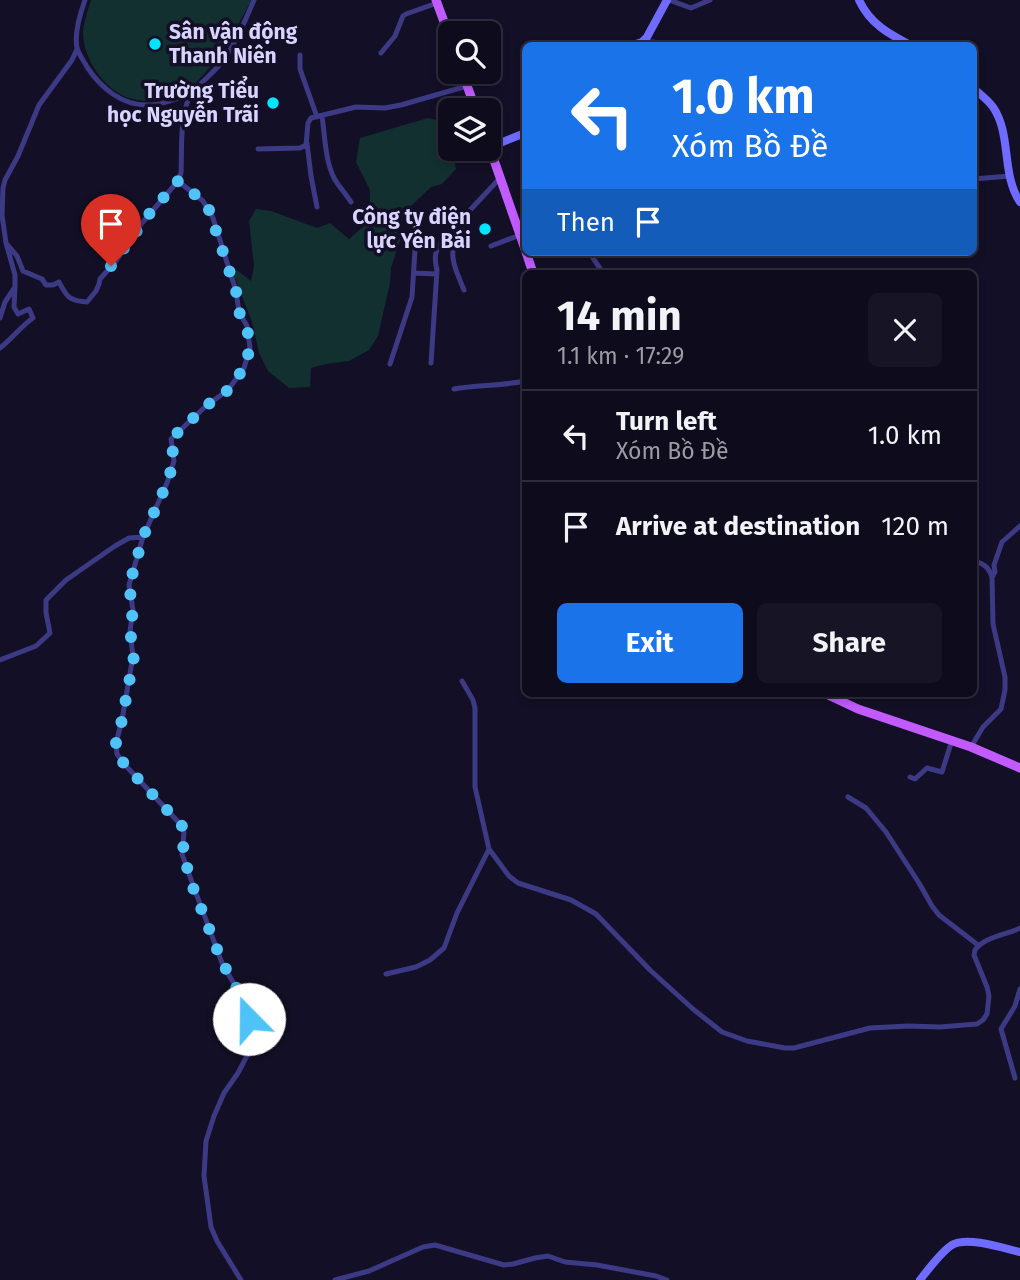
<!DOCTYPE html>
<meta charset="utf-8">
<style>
:root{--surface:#0e0b1c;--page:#171425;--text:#f1f3f6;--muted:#9b9ba3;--line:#2e2b3b;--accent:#1a73e8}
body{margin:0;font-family:"Fira Sans",sans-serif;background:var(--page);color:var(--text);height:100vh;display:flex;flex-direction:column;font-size:26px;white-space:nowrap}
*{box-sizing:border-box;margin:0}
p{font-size:23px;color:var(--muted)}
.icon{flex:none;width:38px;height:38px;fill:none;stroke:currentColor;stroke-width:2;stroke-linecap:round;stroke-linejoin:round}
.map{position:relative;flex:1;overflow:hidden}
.panel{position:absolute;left:522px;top:270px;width:455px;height:427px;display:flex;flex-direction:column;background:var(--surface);border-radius:10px;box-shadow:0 4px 10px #0003,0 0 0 2px var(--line)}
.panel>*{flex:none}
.top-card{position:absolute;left:522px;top:42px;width:455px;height:214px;border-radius:10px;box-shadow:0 4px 10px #0003,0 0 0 2px var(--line);background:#1a73e8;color:#fff;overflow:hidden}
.tools{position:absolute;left:438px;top:21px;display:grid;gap:14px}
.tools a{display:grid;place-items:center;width:63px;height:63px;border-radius:10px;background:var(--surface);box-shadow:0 4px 10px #0003,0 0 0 2px var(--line);font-size:35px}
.pin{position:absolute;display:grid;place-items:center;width:60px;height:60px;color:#fff;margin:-72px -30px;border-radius:50% 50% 50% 0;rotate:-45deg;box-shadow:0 0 7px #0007}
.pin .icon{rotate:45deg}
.me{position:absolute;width:77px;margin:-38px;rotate:338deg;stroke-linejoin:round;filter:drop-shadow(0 0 5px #0008)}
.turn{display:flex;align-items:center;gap:24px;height:147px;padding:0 35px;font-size:32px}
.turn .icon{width:91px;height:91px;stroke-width:2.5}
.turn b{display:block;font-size:49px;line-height:60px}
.then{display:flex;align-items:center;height:66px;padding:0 35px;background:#0003;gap:14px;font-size:26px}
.round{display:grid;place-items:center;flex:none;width:74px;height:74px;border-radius:10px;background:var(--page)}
.head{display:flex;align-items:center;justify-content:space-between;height:119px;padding:0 35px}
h1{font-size:42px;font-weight:700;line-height:52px}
.cta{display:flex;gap:14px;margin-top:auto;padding:14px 35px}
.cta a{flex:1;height:80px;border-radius:10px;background:var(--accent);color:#fff;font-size:28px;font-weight:700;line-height:80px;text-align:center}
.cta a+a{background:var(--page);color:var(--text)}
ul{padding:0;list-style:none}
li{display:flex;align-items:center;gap:21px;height:91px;padding:0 35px;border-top:2px solid var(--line)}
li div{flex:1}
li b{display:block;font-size:26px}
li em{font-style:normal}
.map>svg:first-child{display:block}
.green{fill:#12302f}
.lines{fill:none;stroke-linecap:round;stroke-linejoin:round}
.street{stroke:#3d3a85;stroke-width:5}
.secondary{stroke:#6f6bff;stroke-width:8}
.primary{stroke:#c25bff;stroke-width:9}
.route{stroke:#4fc3f7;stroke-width:12;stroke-dasharray:0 21.6}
.poi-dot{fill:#00e5ff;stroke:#130f26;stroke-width:2.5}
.labels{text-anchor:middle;stroke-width:7;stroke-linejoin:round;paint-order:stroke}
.poi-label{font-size:21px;font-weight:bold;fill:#d9d4ff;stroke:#130f26;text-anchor:end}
</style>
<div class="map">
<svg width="1020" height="1280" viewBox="0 0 1020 1280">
<rect width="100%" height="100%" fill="#130f26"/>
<!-- green -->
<path class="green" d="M91 0H251C241 23 207 78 186 91 170 101 147 104 129 98 104 90 82 57 83 31 84 21 88 10 91 0Z
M428 118 445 122 450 138V149H453L456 169 442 184 431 187 413 204 402 218 400 240 391 268 390 283 378 336 369 350 349 361 326 364 311 368 310 387 289 388 268 371 259 353 252 322 232 270 238 271 251 281 254 266 249 221 256 209 271 211 317 228 330 223 349 239 369 222 370 190 356 162 360 138Z"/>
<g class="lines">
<!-- street -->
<path class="street" d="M85 0C80 14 74 33 77 48 79 55 84 61 87 67 101 88 122 106 149 105 163 105 178 98 191 94
M669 0 691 8 710 0
M644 42H654L657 46
M381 53 395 36 403 16 406 14 437 3
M300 55V69L317 117
M322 116C325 136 325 160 334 178 339 187 346 194 351 202
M307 143 311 176 317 207
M258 149 300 148 306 145 308 123 311 118 356 107 385 108 401 105 467 86
M973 179 1010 176
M178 181 203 201 213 218 236 291 239 312 247 326 250 348 244 368 228 390 206 406 171 439 174 461 167 483 143 537 129 585 133 610 130 631 133 656 122 720 116 743 117 754 125 765 182 826 184 832 182 854 193 885 222 963 246 1005 249 1014V1052L238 1073 224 1093 214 1116 206 1141 204 1176 211 1227 217 1241 241 1280
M6 243 17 256 23 271 42 279 46 285H53L59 282C67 297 69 301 87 302L96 291 99 284 100 279 116 261 142 223 178 181 181 173C182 152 180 123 187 103 193 87 215 73 225 58 237 41 246 19 254 0
M491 246 520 235
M589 252 603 273
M414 273 437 274
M464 290C450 257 447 250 467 218
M0 318 5 302 15 287V275L6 243 2 215 3 188 5 180 18 156 39 105 72 60 77 49
M0 348C12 339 20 327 33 318L29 309 18 314 14 307 15 287
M431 363 437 270C433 255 436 249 445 237L500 178
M390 364 412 297 415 250
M454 389C478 385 501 386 525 381
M992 577 995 572 994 565 1002 542 1020 526
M0 660 36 646 50 633 46 613V600L66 580 115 546 129 538 143 537
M971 747 983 727 1001 709 1005 690V677L993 624 992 577C989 567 983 563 973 561
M910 777 915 779 927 768 942 772 952 740
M848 797 866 808 886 832 919 883 932 906 939 915 978 945
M489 849 509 876 518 883 571 900 596 914 650 970 693 1009 722 1032 747 1041 785 1048H794L870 1028 908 1026 940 1027 977 1024 983 1020 987 1014 989 996 987 987 974 955 975 950C984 937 1006 935 1020 928
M386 974 416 967 430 960 444 948 457 913 489 849 475 787V708L473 700 462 681
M1015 1078 1001 1029 1015 1006 1020 989
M335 1280 369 1271 423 1247 435 1245 504 1265 513 1264 535 1258 548 1256 565 1262 597 1265 656 1276 667 1280"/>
<!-- secondary -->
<path class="secondary" d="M859 0C870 24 889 34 912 46
M630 46 642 42 647 37 667 0
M973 88C980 94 988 100 993 107 1012 135 1001 174 1020 202
M490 147 525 133
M920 1280C927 1271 944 1248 954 1244 969 1237 1003 1248 1020 1252"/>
<!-- primary -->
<path class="primary" d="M436 0 450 38
M462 72 476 110
M488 143 525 249
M526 252 533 273
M824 693 858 709 971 747 1020 768"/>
</g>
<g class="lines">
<!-- route -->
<path class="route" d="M111 266 150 213 178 181 203 201 209 210 236 291 239 312 247 327 250 348 244 368 228 390 206 406 171 439 174 461 167 483 143 537 129 586 133 610 130 631 134 656 122 720 116 743 117 754 125 765 182 826 184 832 183 853 192 885 222 962 246 1005 249 1019"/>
</g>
<!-- markers -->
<g class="poi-dot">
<circle cx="155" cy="44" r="7"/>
<circle cx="273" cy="103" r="7"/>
<circle cx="485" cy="229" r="7"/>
</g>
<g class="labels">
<!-- poi labels -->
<g class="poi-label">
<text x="169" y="39" text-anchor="start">Sân vận động<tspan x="169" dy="24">Thanh Niên</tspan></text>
<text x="259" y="98">Trường Tiểu<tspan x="259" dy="24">học Nguyễn Trãi</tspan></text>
<text x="471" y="224">Công ty điện<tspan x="471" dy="24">lực Yên Bái</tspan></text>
</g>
</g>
</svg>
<div class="tools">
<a><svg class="icon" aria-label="search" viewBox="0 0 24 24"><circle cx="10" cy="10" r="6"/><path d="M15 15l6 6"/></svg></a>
<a><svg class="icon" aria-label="layers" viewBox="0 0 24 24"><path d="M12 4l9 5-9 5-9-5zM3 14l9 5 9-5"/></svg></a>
</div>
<div class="pin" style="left:111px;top:266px;background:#d93025"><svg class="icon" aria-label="arrive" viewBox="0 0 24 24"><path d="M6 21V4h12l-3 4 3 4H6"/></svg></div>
<svg class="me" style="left:249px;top:1019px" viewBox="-20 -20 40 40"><circle r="19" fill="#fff"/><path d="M0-13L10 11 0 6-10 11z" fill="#4fc3f7"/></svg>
<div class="top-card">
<div class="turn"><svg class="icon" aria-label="left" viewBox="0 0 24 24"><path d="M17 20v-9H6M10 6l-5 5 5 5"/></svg><div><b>1.0 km</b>Xóm Bồ Đề</div></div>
<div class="then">Then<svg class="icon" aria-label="arrive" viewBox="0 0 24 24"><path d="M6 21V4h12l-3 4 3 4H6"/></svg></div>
</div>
<section class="panel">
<div class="head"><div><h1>14 min</h1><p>1.1 km · 17:29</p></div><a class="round"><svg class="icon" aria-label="close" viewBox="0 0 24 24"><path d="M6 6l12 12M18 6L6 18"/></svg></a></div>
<ul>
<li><svg class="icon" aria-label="left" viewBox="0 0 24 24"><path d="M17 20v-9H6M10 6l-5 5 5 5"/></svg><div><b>Turn left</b><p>Xóm Bồ Đề</p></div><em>1.0 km</em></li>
<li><svg class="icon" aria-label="arrive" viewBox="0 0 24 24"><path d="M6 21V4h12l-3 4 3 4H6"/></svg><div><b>Arrive at destination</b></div><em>120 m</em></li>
</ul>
<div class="cta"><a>Exit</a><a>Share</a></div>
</section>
</div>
